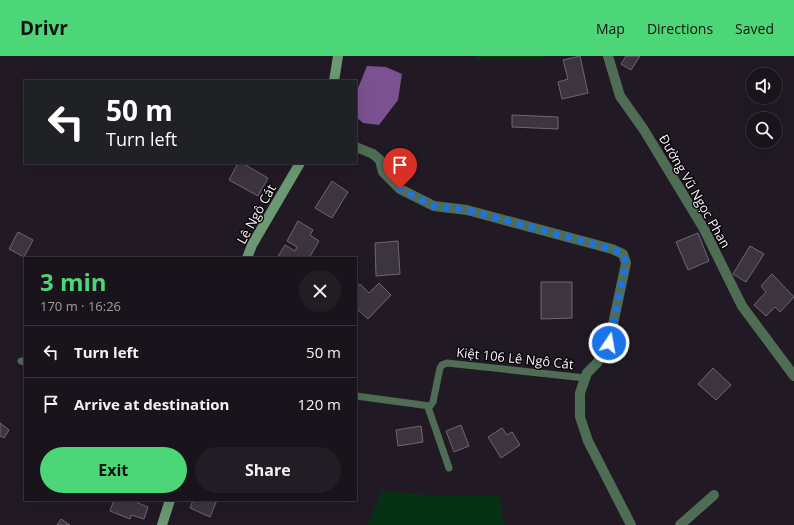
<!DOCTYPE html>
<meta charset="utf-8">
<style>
:root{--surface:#19141b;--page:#221d24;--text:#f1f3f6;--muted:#9f9ea3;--line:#37333a;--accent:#4cd677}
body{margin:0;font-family:"Open Sans",sans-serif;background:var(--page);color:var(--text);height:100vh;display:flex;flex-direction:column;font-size:15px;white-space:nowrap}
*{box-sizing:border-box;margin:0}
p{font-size:13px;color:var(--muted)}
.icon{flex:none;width:22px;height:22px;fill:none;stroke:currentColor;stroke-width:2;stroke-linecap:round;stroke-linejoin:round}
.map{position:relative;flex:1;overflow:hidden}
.details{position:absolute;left:24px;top:201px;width:333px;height:244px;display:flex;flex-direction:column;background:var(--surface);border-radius:0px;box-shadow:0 4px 16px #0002,0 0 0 1px var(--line)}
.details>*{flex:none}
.hud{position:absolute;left:24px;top:24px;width:333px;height:84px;border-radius:0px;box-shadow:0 4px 16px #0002,0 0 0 1px var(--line);background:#202124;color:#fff;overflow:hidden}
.buttons{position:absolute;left:746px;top:12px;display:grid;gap:8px}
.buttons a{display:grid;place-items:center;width:36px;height:36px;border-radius:50%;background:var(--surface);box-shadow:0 4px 16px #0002,0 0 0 1px var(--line);font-size:20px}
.pin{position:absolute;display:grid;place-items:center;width:34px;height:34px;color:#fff;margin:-41px -17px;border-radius:50% 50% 50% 0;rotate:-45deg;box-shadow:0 0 4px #0007}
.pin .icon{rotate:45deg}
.me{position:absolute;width:44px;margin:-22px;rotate:12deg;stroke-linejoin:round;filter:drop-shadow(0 0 3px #0008)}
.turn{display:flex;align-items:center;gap:14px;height:84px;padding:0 16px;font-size:18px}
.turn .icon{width:52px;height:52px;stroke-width:2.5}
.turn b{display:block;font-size:28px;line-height:34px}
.round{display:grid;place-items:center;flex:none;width:42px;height:42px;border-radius:21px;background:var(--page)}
.headline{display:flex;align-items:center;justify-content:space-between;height:68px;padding:0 16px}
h1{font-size:24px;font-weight:700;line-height:30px;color:var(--accent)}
.action{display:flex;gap:8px;margin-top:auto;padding:8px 16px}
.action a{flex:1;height:46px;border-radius:24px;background:var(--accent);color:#111;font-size:16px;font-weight:700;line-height:46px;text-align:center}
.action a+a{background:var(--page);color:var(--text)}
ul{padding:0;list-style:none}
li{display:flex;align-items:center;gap:12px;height:52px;padding:0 16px;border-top:1px solid var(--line)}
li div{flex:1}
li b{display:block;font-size:15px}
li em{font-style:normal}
header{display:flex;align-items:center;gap:24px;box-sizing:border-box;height:56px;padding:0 20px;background:var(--accent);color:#111}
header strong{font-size:19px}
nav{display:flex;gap:22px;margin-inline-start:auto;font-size:14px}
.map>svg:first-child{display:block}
.green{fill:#063114}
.water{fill:#7c5191}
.building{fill:#3c3540;stroke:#6e6672}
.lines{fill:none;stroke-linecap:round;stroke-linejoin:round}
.lane{stroke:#4f6c54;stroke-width:7}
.street{stroke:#4f6c54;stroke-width:10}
.secondary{stroke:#6a9974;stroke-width:10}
.route{stroke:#1a73e8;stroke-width:7;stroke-dasharray:0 12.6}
.labels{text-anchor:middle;stroke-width:3;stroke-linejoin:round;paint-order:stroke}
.street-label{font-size:13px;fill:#f8f3fa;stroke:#09060a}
</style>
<header>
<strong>Drivr</strong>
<nav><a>Map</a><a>Directions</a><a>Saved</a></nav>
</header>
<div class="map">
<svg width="794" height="469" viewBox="0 0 794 469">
<rect width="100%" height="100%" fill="#211a24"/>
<!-- green -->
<path class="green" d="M477 0H544L543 4H475Z
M382 435 436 440H499L505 469H367Z"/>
<!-- water -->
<path class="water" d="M367 10 386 11 402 18 398 44 379 69 363 67 356 61V37Z"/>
<!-- building -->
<path class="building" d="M580 0 588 37 562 43 558 26 568 23 563 4Z
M626 0H640L631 14 621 8Z
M512 59 558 61V73L512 71Z
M238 107H242L268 122 258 140 229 124Z
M332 125 348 136 332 162 315 152Z
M298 165 313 174 310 179 319 185 309 202H277L285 189 295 195 297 191 287 185Z
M18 176 33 184 24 201 9 193Z
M698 177 709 205 688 214 676 186Z
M398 185 400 218 376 220 375 187Z
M750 190 764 198 746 226 733 218Z
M772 218 794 241 780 256 775 251 766 260 754 249 766 236 761 230Z
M541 226H572V262L541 263Z
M379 227 391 239 368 263 356 252V232L360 228 369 237Z
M713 312 731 329 716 344 698 328Z
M0 367 9 374 4 382 0 380Z
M461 369 469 390 454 396 446 375Z
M421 370 423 386 398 390 396 374Z
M502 372 507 379 512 376 520 389 501 402 488 381Z
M114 444H140L138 447 148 451 144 463 131 459 130 463 110 455Z
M193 444H217L210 461 190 452Z
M61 463 70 469H57Z"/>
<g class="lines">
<!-- lane -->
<path class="lane" d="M21 305 25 306
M356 340 430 350 433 346 440 312 442 309 447 307 585 322
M428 351 449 412"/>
<!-- street -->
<path class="street" d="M608 0 620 40 644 74 704 173 742 250 794 320
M356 91 373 98 380 104 383 116 400 133 434 150 467 154 612 193 623 198 626 207 609 287 597 307 587 317 580 337V361L588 385 631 469
M680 469 714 439"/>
<!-- secondary -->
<path class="secondary" d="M334 25 338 0
M247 202 252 189 300 107
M162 469 170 444"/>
</g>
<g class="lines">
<!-- route -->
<path class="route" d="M400 133 434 150 467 154 612 193 623 198 626 207 609 287"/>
</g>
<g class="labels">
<!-- street labels -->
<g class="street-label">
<text transform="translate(695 135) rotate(60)" y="5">Đường Vũ Ngọc Phan</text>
<text transform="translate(256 158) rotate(-61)" y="5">Lê Ngô Cát</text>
<text transform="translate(515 302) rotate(6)" y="5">Kiệt 106 Lê Ngô Cát</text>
</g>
</g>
</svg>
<div class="buttons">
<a><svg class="icon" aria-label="sound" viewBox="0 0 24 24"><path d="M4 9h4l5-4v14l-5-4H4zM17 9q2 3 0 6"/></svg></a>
<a><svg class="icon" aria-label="search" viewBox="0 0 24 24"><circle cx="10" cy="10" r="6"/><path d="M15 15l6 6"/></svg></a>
</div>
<div class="pin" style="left:400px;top:133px;background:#d93025"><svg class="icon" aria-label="arrive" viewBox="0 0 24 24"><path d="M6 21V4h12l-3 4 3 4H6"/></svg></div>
<svg class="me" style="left:609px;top:287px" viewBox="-20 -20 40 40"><circle r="17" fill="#1a73e8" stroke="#fff" stroke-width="3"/><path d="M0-11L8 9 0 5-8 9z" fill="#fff"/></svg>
<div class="hud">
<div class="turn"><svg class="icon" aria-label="left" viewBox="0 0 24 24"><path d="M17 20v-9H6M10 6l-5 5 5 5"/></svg><div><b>50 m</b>Turn left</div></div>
</div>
<section class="details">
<div class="headline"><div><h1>3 min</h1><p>170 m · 16:26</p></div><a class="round"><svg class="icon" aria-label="close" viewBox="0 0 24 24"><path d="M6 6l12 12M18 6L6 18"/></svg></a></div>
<ul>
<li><svg class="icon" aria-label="left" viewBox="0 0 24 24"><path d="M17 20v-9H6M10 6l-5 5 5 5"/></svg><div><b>Turn left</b></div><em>50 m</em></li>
<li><svg class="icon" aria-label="arrive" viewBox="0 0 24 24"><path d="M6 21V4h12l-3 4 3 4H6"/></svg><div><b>Arrive at destination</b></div><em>120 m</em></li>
</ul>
<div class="action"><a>Exit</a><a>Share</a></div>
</section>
</div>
